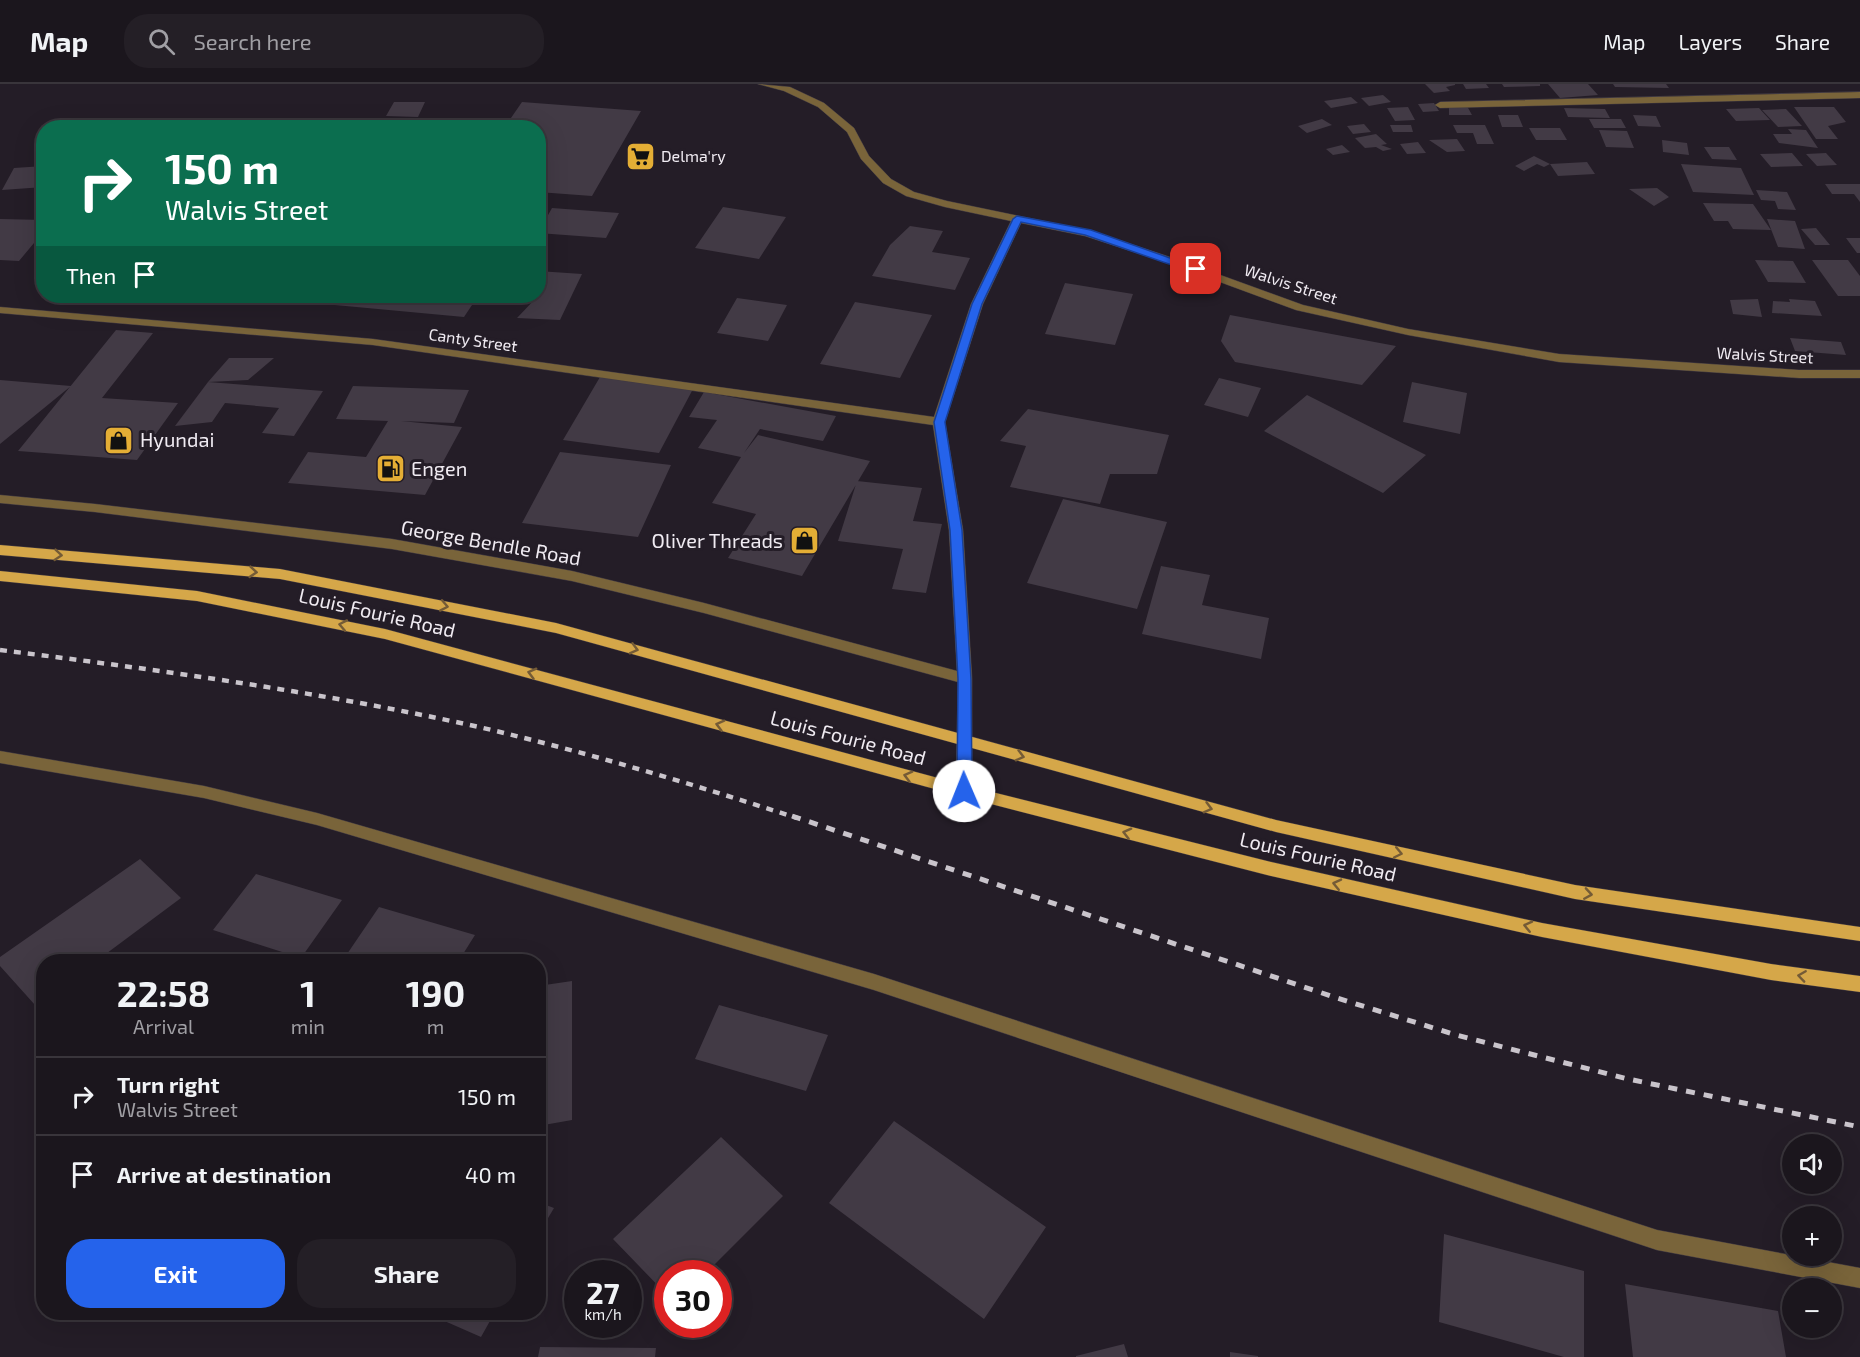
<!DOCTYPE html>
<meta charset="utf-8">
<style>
:root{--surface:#1b161d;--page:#241f26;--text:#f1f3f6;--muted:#a09fa4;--line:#39353b;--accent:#2563eb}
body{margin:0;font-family:"Exo 2",sans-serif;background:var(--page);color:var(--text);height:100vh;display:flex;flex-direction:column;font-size:22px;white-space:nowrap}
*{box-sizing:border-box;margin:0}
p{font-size:20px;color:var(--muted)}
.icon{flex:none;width:33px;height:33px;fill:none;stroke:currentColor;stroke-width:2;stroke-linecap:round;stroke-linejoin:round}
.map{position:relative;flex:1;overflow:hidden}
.side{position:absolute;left:36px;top:870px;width:510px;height:366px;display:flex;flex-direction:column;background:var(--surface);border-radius:24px;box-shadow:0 6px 24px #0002,0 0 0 2px var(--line)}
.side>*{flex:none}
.banner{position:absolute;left:36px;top:36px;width:510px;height:183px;border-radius:24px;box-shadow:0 6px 24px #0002,0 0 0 2px var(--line);background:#0b6e4f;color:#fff;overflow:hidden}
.controls{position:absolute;left:1782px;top:1050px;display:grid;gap:12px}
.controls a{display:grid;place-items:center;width:60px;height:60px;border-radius:50%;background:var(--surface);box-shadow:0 6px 24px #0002,0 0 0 2px var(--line);font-size:30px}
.speed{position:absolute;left:564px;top:1176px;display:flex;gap:12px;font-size:30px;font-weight:700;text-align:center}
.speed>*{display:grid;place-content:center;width:78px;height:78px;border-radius:50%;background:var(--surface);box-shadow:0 6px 24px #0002,0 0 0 2px var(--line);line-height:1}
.speed small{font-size:15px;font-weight:400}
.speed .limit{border:9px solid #d22;background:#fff;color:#111}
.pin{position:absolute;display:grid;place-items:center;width:51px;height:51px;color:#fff;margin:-26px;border-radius:12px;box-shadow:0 3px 9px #0006}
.me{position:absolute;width:66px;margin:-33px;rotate:359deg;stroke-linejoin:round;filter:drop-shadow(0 0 4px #0008)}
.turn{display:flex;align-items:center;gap:21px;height:126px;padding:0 30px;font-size:27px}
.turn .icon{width:78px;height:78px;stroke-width:2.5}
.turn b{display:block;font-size:42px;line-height:51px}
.then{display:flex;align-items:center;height:57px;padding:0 30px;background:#0003;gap:12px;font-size:22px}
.eta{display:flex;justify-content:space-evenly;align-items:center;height:102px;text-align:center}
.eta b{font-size:36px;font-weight:700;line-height:42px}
.cta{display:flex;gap:12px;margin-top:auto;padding:12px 30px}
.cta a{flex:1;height:69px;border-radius:24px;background:var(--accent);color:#fff;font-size:24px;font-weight:700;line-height:69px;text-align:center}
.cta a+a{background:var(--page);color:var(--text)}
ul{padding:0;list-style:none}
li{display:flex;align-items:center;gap:18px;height:78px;padding:0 30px;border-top:2px solid var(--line)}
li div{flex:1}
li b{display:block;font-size:22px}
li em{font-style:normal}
header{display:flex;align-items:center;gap:36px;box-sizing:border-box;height:84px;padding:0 30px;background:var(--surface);border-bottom:2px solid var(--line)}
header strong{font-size:28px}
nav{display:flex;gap:33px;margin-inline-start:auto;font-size:21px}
.search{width:420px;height:54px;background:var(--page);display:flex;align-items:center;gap:15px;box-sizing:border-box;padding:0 21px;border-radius:24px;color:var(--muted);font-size:22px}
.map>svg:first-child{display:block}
.building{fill:#423a45}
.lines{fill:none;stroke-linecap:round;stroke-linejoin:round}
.minor-casing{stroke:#413a43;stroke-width:1}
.major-casing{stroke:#413a43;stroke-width:1}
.minor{fill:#79643a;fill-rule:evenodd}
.major{fill:#d5a749;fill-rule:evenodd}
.rail-far1{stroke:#c9c4cb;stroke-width:4.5;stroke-dasharray:7 7;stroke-linecap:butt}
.rail{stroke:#c9c4cb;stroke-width:5;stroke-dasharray:9 9;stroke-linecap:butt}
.oneway{stroke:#745b36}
.route{fill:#2563eb;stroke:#184099;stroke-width:1.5}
.labels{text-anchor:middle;stroke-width:6;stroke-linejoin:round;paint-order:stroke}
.far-poi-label{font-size:16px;fill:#f0ebf2;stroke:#241d27;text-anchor:start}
.far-street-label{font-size:16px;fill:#f0ebf2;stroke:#241d27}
.poi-label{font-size:20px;fill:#f0ebf2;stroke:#241d27;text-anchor:start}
.street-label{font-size:20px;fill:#f0ebf2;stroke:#241d27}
</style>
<header>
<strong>Map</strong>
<div class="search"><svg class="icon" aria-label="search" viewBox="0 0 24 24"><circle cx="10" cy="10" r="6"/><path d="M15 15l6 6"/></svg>Search here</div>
<nav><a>Map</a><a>Layers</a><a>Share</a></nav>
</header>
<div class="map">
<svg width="1860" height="1273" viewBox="0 0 1860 1273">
<rect width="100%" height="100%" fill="#241d27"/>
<!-- building -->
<path class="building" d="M1425 0H1455V1L1446 3 1450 7 1434 9Z
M1463 0H1486L1489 4 1466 5Z
M1502 0H1540V2L1504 3Z
M1548 0H1588L1598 11 1560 14Z
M1613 0H1666L1669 4 1615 3Z
M1383 11 1391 18 1369 22 1361 14Z
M1351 13 1358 19 1331 24 1324 17Z
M394 18H425L418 33 386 32Z
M522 18 641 27 592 112 538 108V44H504Z
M1434 19 1439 27 1423 28 1418 20Z
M1449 22H1467L1472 31H1449Z
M1408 23 1415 36 1395 37 1387 24Z
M1794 23H1834L1846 38 1828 42 1838 55H1816Z
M1564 24 1605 25 1610 34 1568 33Z
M1759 24 1770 36 1736 37 1726 25Z
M1786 25 1802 42 1778 43 1762 26Z
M1498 31H1518L1523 43H1502Z
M1633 31 1656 32 1661 43 1638 42Z
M1322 35 1332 41 1307 49 1298 42Z
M1589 35H1621L1626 44H1594Z
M1364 40 1371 48 1353 50 1347 42Z
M1390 41H1411L1413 48H1393Z
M1453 41H1485L1494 60H1477L1473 49H1457Z
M1529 44H1560L1567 56H1536Z
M1788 45 1806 46 1818 64 1779 59 1773 50H1792Z
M1599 46 1627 47 1634 64 1606 63Z
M1376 50 1387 60 1381 61 1392 65 1383 67 1376 63 1365 64 1355 54Z
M1457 55 1465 67 1447 68 1429 56Z
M1662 56 1687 59 1689 71 1663 68Z
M1418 58 1426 69 1407 70 1400 60Z
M1342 61 1350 68 1333 71 1326 65Z
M1704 63H1729L1737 76 1712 75Z
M1792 69 1803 82 1771 83 1760 70Z
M1826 69 1837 81 1817 82 1806 70Z
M1534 72 1550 80 1544 83 1537 80 1524 87 1515 82Z
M1587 78 1595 90 1558 92 1550 80Z
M1681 80 1741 84 1754 111 1693 108Z
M44 82V103L2 106 14 84Z
M1825 100H1860V118L1854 110H1832Z
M1657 104 1669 113 1654 122 1629 105Z
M1756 106 1787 108 1796 126 1778 125 1775 117 1761 116Z
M1703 119 1753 120 1771 146 1733 145 1728 137H1714Z
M723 123 786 133 759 175 695 164Z
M552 124 619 129 606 154 538 149Z
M0 135 44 136V147L19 177 0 176Z
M1767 135 1795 137 1805 165 1778 163Z
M910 142 943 147 932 168 970 174 955 206 872 192 890 161Z
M1816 144 1830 161H1815L1801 145Z
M1846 154H1860V169H1857Z
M1755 176 1793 177 1806 199 1768 198Z
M1812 176H1848L1860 192V212H1838Z
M538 187 582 190 560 236 517 234 535 215 487 218 491 212H538Z
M1065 199 1133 210 1115 261 1045 250Z
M250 212H478L464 233 248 213Z
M737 214 787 221 768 257 717 249Z
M1758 215 1762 233 1733 230 1730 216Z
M1789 215 1815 217 1822 232 1772 229 1773 217 1790 218Z
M855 218 932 231 900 294 820 280Z
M1230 231 1396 262 1362 301 1235 278 1221 257Z
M116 246 153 249 102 314 178 319 137 376 18 367Z
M1790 254 1841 258 1846 271 1795 267Z
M229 274H274L248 296 208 298Z
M600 293 693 305 659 369 563 356Z
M1219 294 1261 304 1248 333 1204 321Z
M0 296 71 302 0 360Z
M208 298 323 307 294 352 262 349 279 324 225 319 212 338 175 342Z
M1412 298 1467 309 1460 350 1403 338Z
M353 302 469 306 454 339 401 337 462 343 425 411 288 399 308 368 366 373 388 337 336 335Z
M704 308 836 332 823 357 760 345 744 369 758 351 870 377 802 492 728 474 756 430 712 419 741 373 698 364 717 336 689 333Z
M1307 311 1426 371 1383 409 1264 347Z
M1028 325 1169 351 1157 390H1110L1100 420 1010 403 1026 362 1000 357Z
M560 368 671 381 638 453 522 439Z
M857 397 922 404 913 437 942 440 926 509 892 505 903 465 838 457Z
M1063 415 1167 438 1137 525 1027 499Z
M1161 482 1210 491 1202 521 1269 534 1261 575 1142 550Z
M140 775 181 814 95 878H44V915L35 921 0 882V873Z
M256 790 342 816 301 874 213 846Z
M379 823 475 851 458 878 343 876Z
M572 897V1036L538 1042V902Z
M719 921 828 951 806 1007 695 975Z
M894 1037 1046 1143 984 1235 829 1119Z
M721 1053 783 1112 705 1190H668V1212L613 1155Z
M538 1118 554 1124 538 1151Z
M1444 1150 1584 1187V1273H1564L1439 1238Z
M1625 1200 1778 1227 1786 1273H1633Z
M424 1228H495L481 1253Z
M1124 1260 1128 1273H1076V1272Z
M540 1263 656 1264 655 1273H538Z
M1230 1268 1258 1272V1273H1230Z"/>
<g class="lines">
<defs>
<path id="minor" d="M758 0 790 3 824 19 854 44 869 72 891 95 914 108 947 117 1091 147 1179 176 1303 221 1408 245 1559 270 1799 286H1860V294H1799L1559 278 1408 251 1296 226 1171 180 1085 152 1021 139 983 220 945 338 963 446 972 595V707L970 711 964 713 958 711 956 707 958 598 704 529 572 497 392 465 95 428 0 419V411L95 420 392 455 572 487 704 519 957 587 949 446 933 341 373 261 0 229V223L373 255 934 333 971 220 1011 137 945 123 906 112 883 99 861 75 847 48 818 23 784 7Z
M1860 8V14L1440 24 1435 21 1440 18Z
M0 667 204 702 317 729 874 890 1657 1146 1860 1184V1204L1657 1166 874 906 317 741 204 714 0 679Z"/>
<path id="major" d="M0 461 280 485 556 539 1276 736 1575 801 1860 843V857L1575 815 1276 748 556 549 280 495 0 471Z
M0 487 197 507 385 545 964 701 1267 777 1542 839 1771 880 1860 892V908L1771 896 1542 853 1267 791 964 713 385 555 197 517 0 497Z"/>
</defs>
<!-- minor casing -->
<use href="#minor" class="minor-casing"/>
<!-- major casing -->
<use href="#major" class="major-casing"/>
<!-- minor -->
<use href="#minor" class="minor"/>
<!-- major -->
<use href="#major" class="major"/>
<!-- rail-far1 -->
<path class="rail-far1" d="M0 566C160 586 321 608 479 643 586 668 692 700 797 734"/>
<!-- rail -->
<path class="rail" d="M792 732 1337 914 1456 951 1628 995 1860 1043"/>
</g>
<!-- one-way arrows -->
<defs><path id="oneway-chevron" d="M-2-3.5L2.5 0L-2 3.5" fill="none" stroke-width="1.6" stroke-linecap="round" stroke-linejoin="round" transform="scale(1.5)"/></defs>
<g class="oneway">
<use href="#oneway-chevron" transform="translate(58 471) rotate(5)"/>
<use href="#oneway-chevron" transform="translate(253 488) rotate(5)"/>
<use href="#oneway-chevron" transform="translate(444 522) rotate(11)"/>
<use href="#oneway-chevron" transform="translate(343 541) rotate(-169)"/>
<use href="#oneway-chevron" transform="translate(634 565) rotate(15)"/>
<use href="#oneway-chevron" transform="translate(532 589) rotate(-165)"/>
<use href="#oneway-chevron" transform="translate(720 641) rotate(-165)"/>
<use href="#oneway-chevron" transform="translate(1020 672) rotate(15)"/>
<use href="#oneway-chevron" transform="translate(908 692) rotate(-165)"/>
<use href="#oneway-chevron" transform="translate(1208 724) rotate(15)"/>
<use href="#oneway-chevron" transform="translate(1127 749) rotate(-166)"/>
<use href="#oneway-chevron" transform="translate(1398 769) rotate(12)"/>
<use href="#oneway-chevron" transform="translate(1337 800) rotate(-167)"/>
<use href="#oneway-chevron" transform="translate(1588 810) rotate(9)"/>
<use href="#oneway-chevron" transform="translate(1528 842) rotate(-167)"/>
<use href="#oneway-chevron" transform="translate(1802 892) rotate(-172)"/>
</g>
<!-- route -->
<path class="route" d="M1017 132 1091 146 1201 185 1192 188 1085 151 1021 138 982 220 945 338 962 446 971 595 972 707 970 711H959L957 707 958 595 950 446 934 338 972 220 1013 135Z"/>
<!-- icons -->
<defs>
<symbol id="supermarket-square" viewBox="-11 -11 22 22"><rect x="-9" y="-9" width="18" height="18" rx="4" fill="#e4ae35" stroke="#241d27"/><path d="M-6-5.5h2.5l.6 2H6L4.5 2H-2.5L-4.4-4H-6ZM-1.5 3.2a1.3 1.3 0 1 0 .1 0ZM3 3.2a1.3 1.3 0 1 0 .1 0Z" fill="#111"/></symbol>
<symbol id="shop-square" viewBox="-11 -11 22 22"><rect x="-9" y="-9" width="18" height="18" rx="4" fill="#e4ae35" stroke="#241d27"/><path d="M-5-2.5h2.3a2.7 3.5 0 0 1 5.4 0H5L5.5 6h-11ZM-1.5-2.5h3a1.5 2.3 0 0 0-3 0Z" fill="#111"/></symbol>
<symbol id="fuel-square" viewBox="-11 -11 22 22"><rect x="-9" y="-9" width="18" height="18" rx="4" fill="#e4ae35" stroke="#241d27"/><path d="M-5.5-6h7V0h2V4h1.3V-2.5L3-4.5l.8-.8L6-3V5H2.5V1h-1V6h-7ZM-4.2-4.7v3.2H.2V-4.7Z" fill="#111"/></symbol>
</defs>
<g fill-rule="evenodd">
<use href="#supermarket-square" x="624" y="56" width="33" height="33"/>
<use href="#shop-square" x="102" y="340" width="33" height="33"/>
<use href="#fuel-square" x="374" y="368" width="33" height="33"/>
<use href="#shop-square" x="788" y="440" width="33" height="33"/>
</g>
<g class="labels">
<!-- far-poi labels -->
<g class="far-poi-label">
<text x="661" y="78">Delma'ry</text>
</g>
<!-- far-street labels -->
<g class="far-street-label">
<text transform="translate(1291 200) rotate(18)" y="6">Walvis Street</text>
<text transform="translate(473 256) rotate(8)" y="6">Canty Street</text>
<text transform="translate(1765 271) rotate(3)" y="6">Walvis Street</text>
</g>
<!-- poi labels -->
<g class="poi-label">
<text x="140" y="363">Hyundai</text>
<text x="411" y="392">Engen</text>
<text x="783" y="464" text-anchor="end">Oliver Threads</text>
</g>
<!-- street labels -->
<g class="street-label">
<text transform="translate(491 459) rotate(10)" y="7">George Bendle Road</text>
<text transform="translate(377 529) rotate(13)" y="7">Louis Fourie Road</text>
<text transform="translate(848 654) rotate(15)" y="7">Louis Fourie Road</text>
<text transform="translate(1318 773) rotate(13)" y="7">Louis Fourie Road</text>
</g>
</g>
</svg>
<div class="controls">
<a><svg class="icon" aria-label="sound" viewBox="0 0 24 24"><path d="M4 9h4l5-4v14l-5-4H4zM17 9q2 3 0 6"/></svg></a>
<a>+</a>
<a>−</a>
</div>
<div class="speed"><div>27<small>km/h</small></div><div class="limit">30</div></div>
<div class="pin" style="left:1196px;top:185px;background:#d93025"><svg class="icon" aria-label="arrive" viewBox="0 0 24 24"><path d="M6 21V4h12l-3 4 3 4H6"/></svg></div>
<svg class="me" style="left:964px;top:707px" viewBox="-20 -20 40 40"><circle r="19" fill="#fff"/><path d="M0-13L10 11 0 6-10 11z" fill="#2563eb"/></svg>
<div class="banner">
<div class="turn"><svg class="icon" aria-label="right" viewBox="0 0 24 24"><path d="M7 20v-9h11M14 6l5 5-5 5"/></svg><div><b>150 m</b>Walvis Street</div></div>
<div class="then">Then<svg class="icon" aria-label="arrive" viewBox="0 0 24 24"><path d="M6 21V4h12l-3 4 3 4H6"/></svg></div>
</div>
<section class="side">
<div class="eta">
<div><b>22:58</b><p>Arrival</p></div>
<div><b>1</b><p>min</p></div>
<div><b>190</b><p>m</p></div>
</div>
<ul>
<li><svg class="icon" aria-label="right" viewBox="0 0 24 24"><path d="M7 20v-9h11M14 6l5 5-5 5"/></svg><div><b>Turn right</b><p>Walvis Street</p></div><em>150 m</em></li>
<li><svg class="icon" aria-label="arrive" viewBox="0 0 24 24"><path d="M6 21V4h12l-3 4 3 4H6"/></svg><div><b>Arrive at destination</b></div><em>40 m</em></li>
</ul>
<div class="cta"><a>Exit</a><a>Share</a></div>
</section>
</div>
